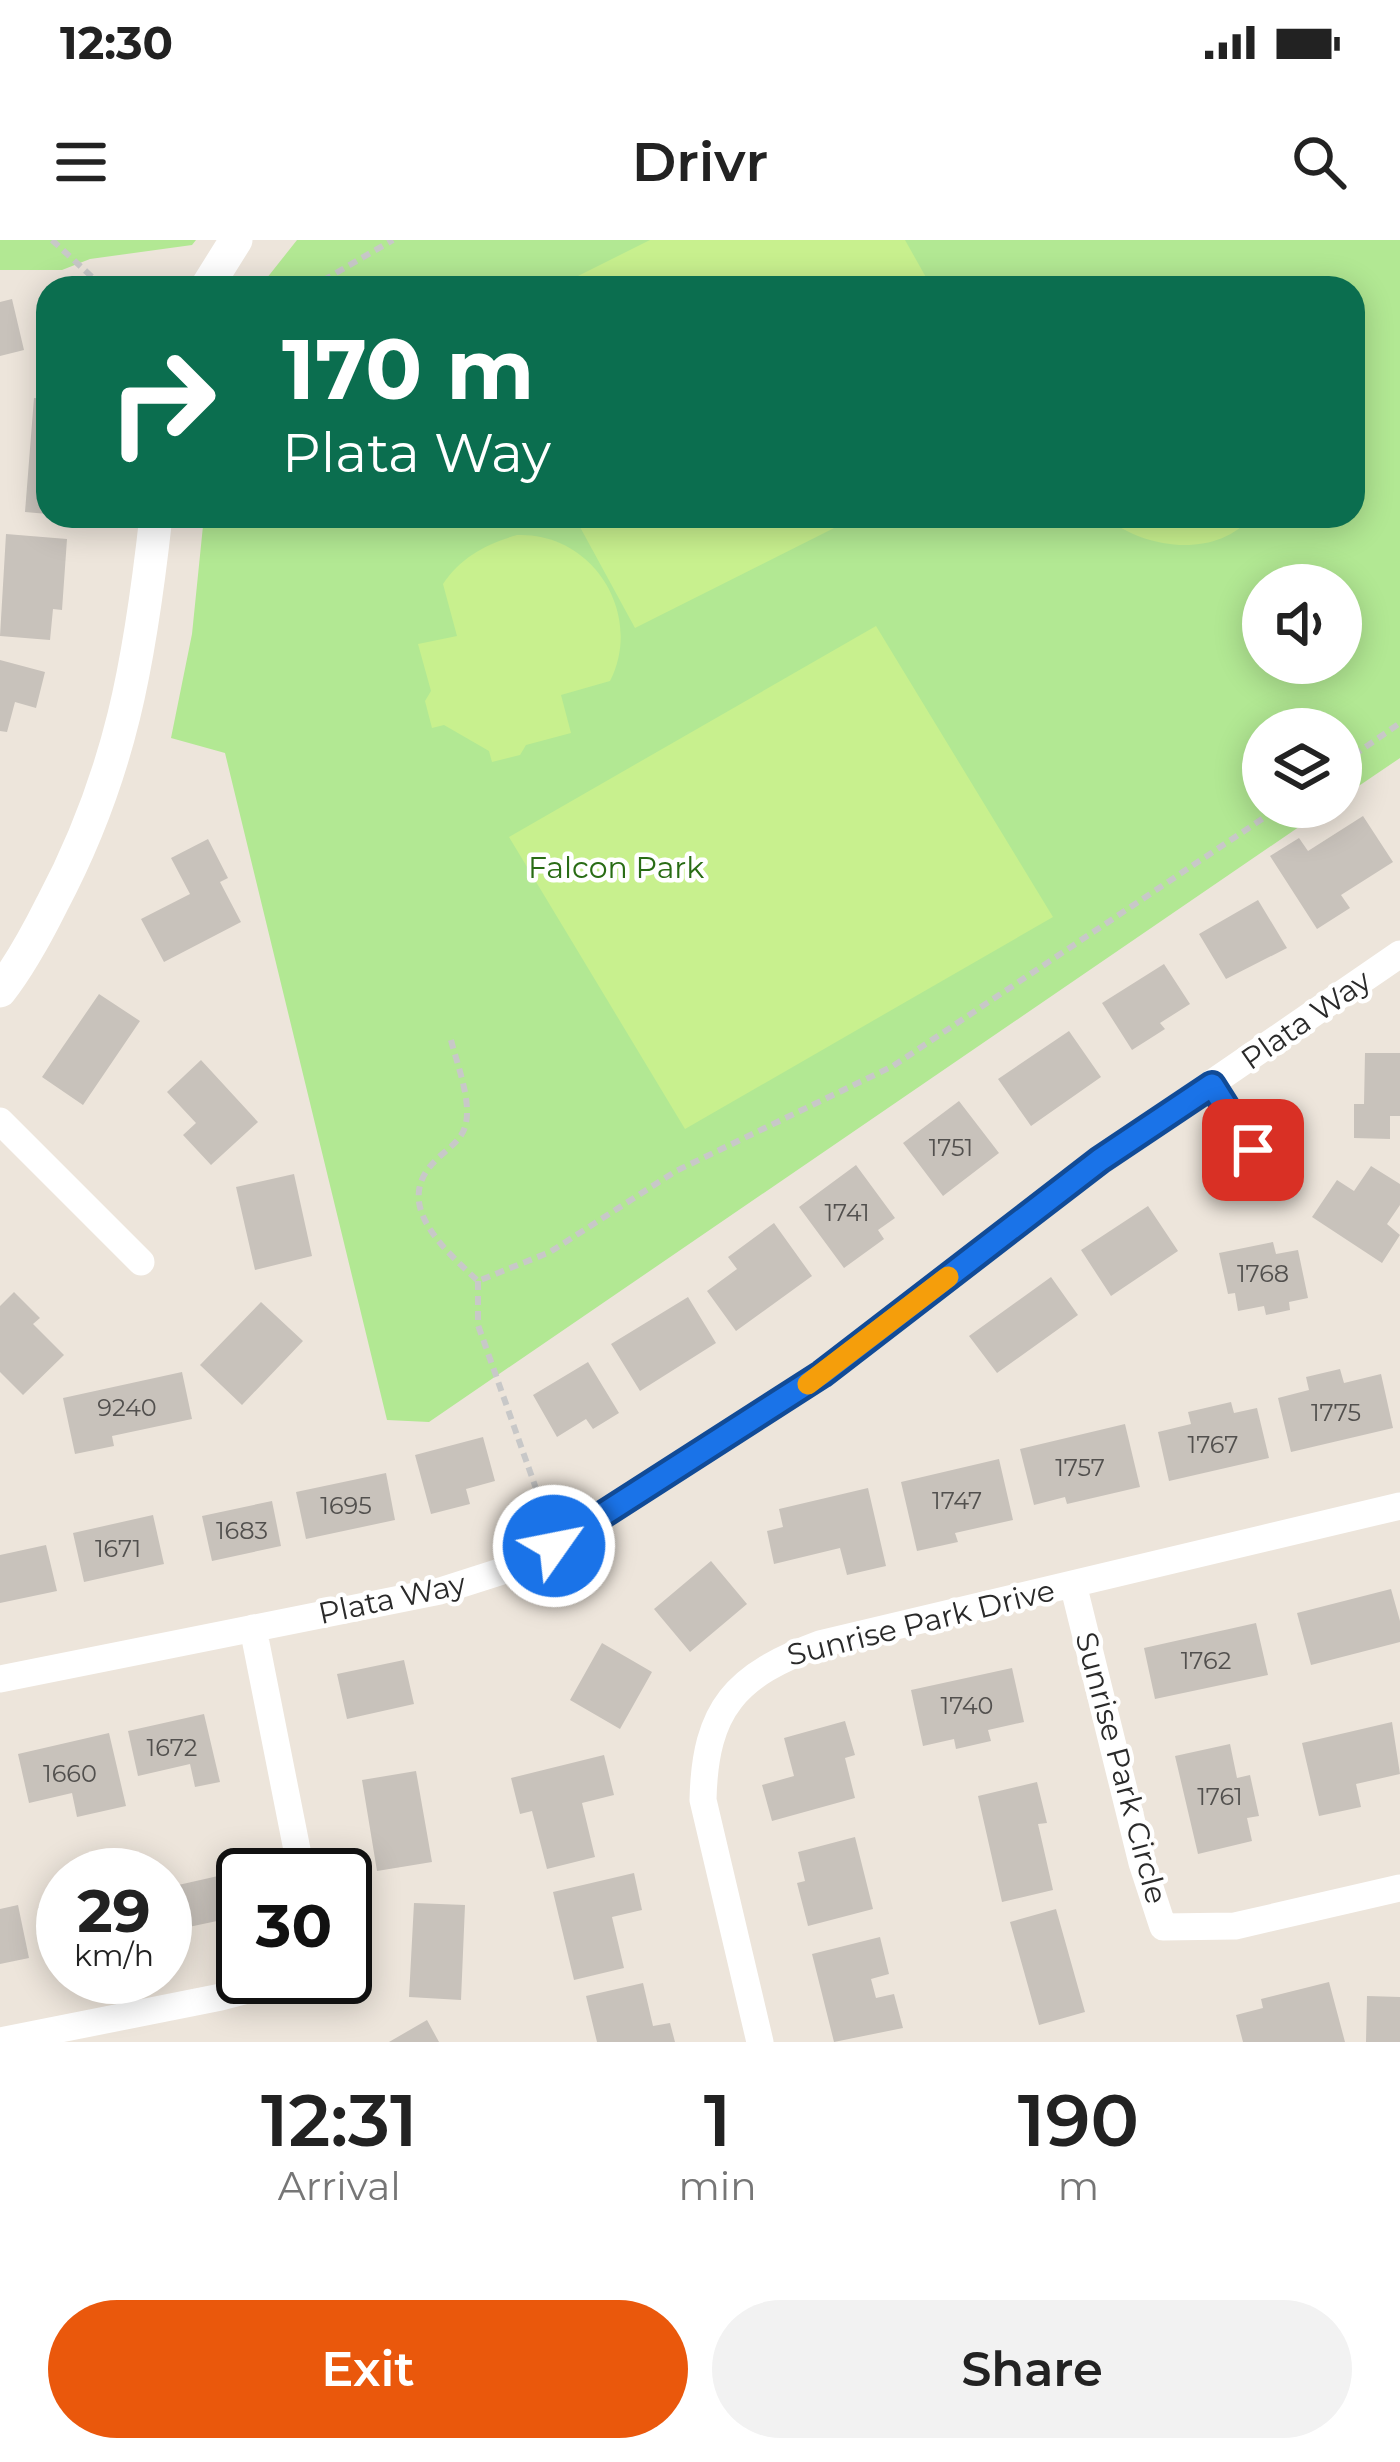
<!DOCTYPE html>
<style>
:root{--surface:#fff;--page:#f2f2f2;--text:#222;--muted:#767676;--accent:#ea580c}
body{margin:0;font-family:Montserrat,sans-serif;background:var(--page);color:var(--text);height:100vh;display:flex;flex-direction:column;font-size:45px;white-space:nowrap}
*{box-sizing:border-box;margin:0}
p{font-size:39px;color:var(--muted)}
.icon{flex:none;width:66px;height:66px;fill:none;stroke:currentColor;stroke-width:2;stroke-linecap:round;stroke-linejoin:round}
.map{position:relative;height:1802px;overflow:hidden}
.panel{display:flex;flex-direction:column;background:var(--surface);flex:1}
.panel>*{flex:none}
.top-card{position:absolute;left:36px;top:36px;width:1329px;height:252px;border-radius:36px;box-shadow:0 6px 30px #0003;background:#0b6e4f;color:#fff;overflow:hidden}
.fabs{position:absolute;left:1242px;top:324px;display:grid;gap:24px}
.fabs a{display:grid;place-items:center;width:120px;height:120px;border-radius:50%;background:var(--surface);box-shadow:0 6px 30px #0003;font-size:60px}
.speed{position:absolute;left:36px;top:1608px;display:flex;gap:24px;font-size:60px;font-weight:700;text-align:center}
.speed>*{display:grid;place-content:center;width:156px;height:156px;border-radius:50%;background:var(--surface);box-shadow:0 6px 30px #0003;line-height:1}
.speed small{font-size:30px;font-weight:400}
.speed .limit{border:6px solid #111;border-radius:18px;background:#fff;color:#111}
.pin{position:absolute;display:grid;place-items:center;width:102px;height:102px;color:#fff;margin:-51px;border-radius:24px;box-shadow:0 6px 18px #0006}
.me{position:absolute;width:132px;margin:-66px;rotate:57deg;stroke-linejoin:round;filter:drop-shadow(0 0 9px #0008)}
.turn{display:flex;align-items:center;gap:42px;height:252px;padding:0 48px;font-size:54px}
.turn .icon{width:156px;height:156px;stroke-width:2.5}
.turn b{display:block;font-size:84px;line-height:102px}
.eta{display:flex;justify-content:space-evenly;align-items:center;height:204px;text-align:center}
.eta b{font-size:72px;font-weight:600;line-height:84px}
.primary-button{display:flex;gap:24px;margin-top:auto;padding:24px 48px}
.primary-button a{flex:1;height:138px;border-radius:72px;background:var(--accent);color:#fff;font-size:48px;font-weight:600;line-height:138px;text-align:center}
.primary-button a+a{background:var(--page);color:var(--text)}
.status{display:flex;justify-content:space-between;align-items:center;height:84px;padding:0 60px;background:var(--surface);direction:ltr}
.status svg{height:33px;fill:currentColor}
header{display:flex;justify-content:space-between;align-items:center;height:156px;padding:0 48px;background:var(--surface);font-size:54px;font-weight:600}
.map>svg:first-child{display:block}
.green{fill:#b2e893;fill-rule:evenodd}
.pitch{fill:#c8f08e}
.building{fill:#c8c2bb}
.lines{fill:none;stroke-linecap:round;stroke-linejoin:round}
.path{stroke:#c8c8c8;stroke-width:6;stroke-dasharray:9 6;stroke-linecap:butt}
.minor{stroke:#fff;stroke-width:27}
.tertiary{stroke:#fff;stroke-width:33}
.route-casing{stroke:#114b97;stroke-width:30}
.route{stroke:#1a73e8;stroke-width:21}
.slow{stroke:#f59e0b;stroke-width:21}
.labels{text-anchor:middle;stroke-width:9;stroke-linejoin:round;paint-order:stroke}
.number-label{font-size:24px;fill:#52504e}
.park-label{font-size:30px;fill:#296c15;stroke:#fff}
.street-label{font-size:30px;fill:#2a2a2a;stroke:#fff}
</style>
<div class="status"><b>12:30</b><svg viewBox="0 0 49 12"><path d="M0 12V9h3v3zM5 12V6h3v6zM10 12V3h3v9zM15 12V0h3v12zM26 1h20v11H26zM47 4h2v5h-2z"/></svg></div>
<header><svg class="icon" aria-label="menu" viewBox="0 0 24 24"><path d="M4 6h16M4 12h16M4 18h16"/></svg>Drivr<svg class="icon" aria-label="search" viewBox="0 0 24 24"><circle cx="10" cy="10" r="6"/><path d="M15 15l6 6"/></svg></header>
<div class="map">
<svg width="1400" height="1802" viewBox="0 0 1400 1802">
<rect width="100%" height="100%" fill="#ede5db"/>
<!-- green -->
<path class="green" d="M0 0H196L192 5 90 19 62 30H0Z
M297 0H1400V518L1341 558V489H1263V567H1328L429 1182 387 1180 225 513 171 498 192 394 204 276H1353V48H259ZM1263 345H1341V423H1263Z"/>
<!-- pitch -->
<path class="pitch" d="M650 0H905L932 48H554Z
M574 276H858L635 388Z
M1104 276H1252C1216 320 1143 309 1104 276Z
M517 295C593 292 644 374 610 441L561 455 571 493 526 505 520 515 492 522 489 511 444 485 432 488 425 461 431 451 418 404 457 396 443 344C461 317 486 304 517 295Z
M876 386 1053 677 685 889 509 597Z"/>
<!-- building -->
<path class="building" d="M12 59 24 110 0 116V62Z
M34 158 48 159V274L25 272Z
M6 294 67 299 62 370 53 369 50 400 0 396Z
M0 420 45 432 36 468 15 462 7 492 0 491Z
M1363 576 1393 622 1341 655 1350 668 1317 689 1270 616 1299 598 1308 611Z
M208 599 228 638 220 642 241 682 164 722 141 679 190 654 171 618Z
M1258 660 1287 708 1226 739 1199 694Z
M1164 724 1190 764 1160 783 1165 789 1132 810 1102 763Z
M99 754 140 781 83 865 42 837Z
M1069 791 1101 837 1031 886 998 839Z
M1365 813H1400V876H1390V899L1354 898V864H1364Z
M201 820 258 882 211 925 183 895 196 883 167 852Z
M959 861 999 913 943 956 903 903Z
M856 925 895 978 878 990 884 999 844 1028 799 967Z
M1371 926 1400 944V965L1387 984 1400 995 1382 1023 1312 977 1337 940 1354 951Z
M294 934 312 1016 255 1030 236 947Z
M1148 966 1178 1011 1111 1056 1081 1010Z
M774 983 812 1036 736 1091 707 1051 737 1029 728 1017Z
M1273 1002 1276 1014 1298 1010 1308 1058 1289 1062 1290 1070 1266 1075 1264 1066 1238 1071 1235 1053 1228 1054 1219 1013Z
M1051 1037 1078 1075 997 1133 969 1096Z
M14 1052 40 1078 33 1084 64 1115 23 1155 0 1132V1066Z
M688 1057 716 1103 640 1151 611 1104Z
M261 1062 303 1101 242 1165 200 1125Z
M588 1122 619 1173 593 1189 586 1179 557 1197 533 1155Z
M1340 1129 1344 1143 1381 1134 1393 1188 1291 1212 1278 1158 1309 1150 1306 1137Z
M182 1132 192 1179 112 1196 114 1206 75 1214 63 1158Z
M1231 1162 1234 1173 1257 1168 1269 1218 1169 1241 1158 1192 1191 1184 1188 1172Z
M1125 1184 1140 1247 1067 1264 1065 1257 1034 1265 1020 1209Z
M483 1197 495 1241 466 1249 470 1264 431 1274 415 1215Z
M999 1219 1013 1280 955 1293 958 1302 917 1311 901 1242Z
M386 1233 395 1280 306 1299 296 1252Z
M868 1248 886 1326 847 1335 840 1308 774 1324 767 1291 783 1287 779 1269Z
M272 1261 281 1306 212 1321 202 1276Z
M153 1275 164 1324 84 1342 73 1293Z
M46 1305 57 1351 0 1363V1315Z
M711 1321 747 1364 690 1412 654 1369Z
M1391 1349 1400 1381V1402L1311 1425 1297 1373Z
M1256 1383 1268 1435 1155 1459 1144 1408Z
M602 1403 652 1432 620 1489 570 1460Z
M404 1420 414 1464 347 1479 337 1434Z
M1012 1428 1024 1482 988 1490 991 1501 956 1509 954 1499 923 1506 911 1450Z
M204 1474 220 1542 195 1547 190 1524 138 1536 128 1491Z
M845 1481 855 1515 845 1518 855 1558 772 1581 762 1545 794 1536 784 1498Z
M1392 1482 1400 1534 1356 1544 1361 1567 1319 1576 1302 1503Z
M109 1493 126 1566 77 1577 72 1553 29 1563 18 1514Z
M1230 1504 1237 1538 1250 1535 1259 1576 1247 1578 1252 1601 1198 1614 1175 1516Z
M604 1515 614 1555 582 1563 595 1617 547 1629 532 1571 520 1574 511 1538Z
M416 1531 432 1622 377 1631 362 1540Z
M1037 1542 1047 1583 1038 1584 1053 1650 1002 1662 978 1556Z
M855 1597 873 1669 808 1686 797 1643 805 1641 798 1612Z
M634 1633 642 1670 612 1677 624 1728 574 1740 553 1652Z
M227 1634 236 1677 165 1692V1648Z
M63 1661V1711L49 1714 38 1667Z
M414 1663 465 1665 461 1760 409 1757Z
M18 1665 29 1718 0 1724V1669Z
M1056 1669 1085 1772 1039 1785 1010 1682Z
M880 1697 889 1734 871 1739 876 1758 894 1754 903 1788 834 1802 812 1714Z
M1329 1742 1345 1802H1243L1236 1775 1263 1768 1261 1759Z
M643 1743 653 1786 670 1783 675 1802H597L586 1756Z
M1367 1756 1400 1757V1802H1366Z
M427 1780 439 1802H389Z"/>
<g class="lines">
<!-- path -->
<path class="path" d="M52 0 104 48
M310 48 393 0
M1341 524 1400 483
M451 800C457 824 471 859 466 883 463 900 448 908 437 919 390 963 444 1009 478 1041L550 1012 676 931 893 826 1280 567
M478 1041V1085L544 1271"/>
<!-- minor -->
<path class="minor" d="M1212 845 1253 910
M0 881 141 1022
M1073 1344 1142 1623 1163 1687 1235 1686 1400 1648
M253 1388 302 1635
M0 1439 440 1351 515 1327 554 1306 822 1134 1100 920 1400 714
M0 1801 221 1757 297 1737
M760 1802 703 1560C705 1468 736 1435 820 1404L1400 1266"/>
<!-- tertiary -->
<path class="tertiary" d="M206 48 236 0
M0 751C21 724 37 694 52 664 121 534 140 421 156 276"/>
</g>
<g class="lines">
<defs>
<path id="route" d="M554 1306 822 1134 1100 920 1212 845 1253 910"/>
</defs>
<!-- route casing -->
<use href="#route" class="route-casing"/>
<!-- route -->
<use href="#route" class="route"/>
<!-- slow -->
<path class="slow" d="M808 1144 948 1037"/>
</g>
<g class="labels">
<!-- number labels -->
<g class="number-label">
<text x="951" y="916">1751</text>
<text x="847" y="981">1741</text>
<text x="1263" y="1042">1768</text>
<text x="127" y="1176">9240</text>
<text x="1336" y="1181">1775</text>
<text x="1213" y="1213">1767</text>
<text x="1080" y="1236">1757</text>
<text x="957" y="1269">1747</text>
<text x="346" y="1274">1695</text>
<text x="242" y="1299">1683</text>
<text x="118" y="1317">1671</text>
<text x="1206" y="1429">1762</text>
<text x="967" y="1474">1740</text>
<text x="172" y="1516">1672</text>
<text x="70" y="1542">1660</text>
<text x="1220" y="1565">1761</text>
</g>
<!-- park labels -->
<g class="park-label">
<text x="616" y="638">Falcon Park</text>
</g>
<!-- street labels -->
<g class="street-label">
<text transform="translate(1306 780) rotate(-35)" y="10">Plata Way</text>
<text transform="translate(392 1359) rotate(-12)" y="10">Plata Way</text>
<text transform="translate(921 1383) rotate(-14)" y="10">Sunrise Park Drive</text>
<text transform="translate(1121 1528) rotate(75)" y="10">Sunrise Park Circle</text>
</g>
</g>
</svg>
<div class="fabs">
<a><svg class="icon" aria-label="sound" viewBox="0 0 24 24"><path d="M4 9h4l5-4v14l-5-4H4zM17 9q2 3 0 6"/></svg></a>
<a><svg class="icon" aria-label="layers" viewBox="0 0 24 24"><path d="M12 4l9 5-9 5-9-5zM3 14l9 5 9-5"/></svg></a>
</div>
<div class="speed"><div>29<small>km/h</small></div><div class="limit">30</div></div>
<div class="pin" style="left:1253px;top:910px;background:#d93025"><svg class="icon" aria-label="arrive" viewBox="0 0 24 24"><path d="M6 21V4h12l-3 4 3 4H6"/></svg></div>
<svg class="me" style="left:554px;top:1306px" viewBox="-20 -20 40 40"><circle r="17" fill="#1a73e8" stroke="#fff" stroke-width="3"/><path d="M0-11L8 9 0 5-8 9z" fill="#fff"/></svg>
<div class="top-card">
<div class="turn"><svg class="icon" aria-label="right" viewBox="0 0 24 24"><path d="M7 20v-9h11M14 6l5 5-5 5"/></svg><div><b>170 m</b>Plata Way</div></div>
</div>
</div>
<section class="panel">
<div class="eta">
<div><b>12:31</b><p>Arrival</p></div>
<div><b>1</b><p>min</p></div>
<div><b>190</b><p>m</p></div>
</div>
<div class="primary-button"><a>Exit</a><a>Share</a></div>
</section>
